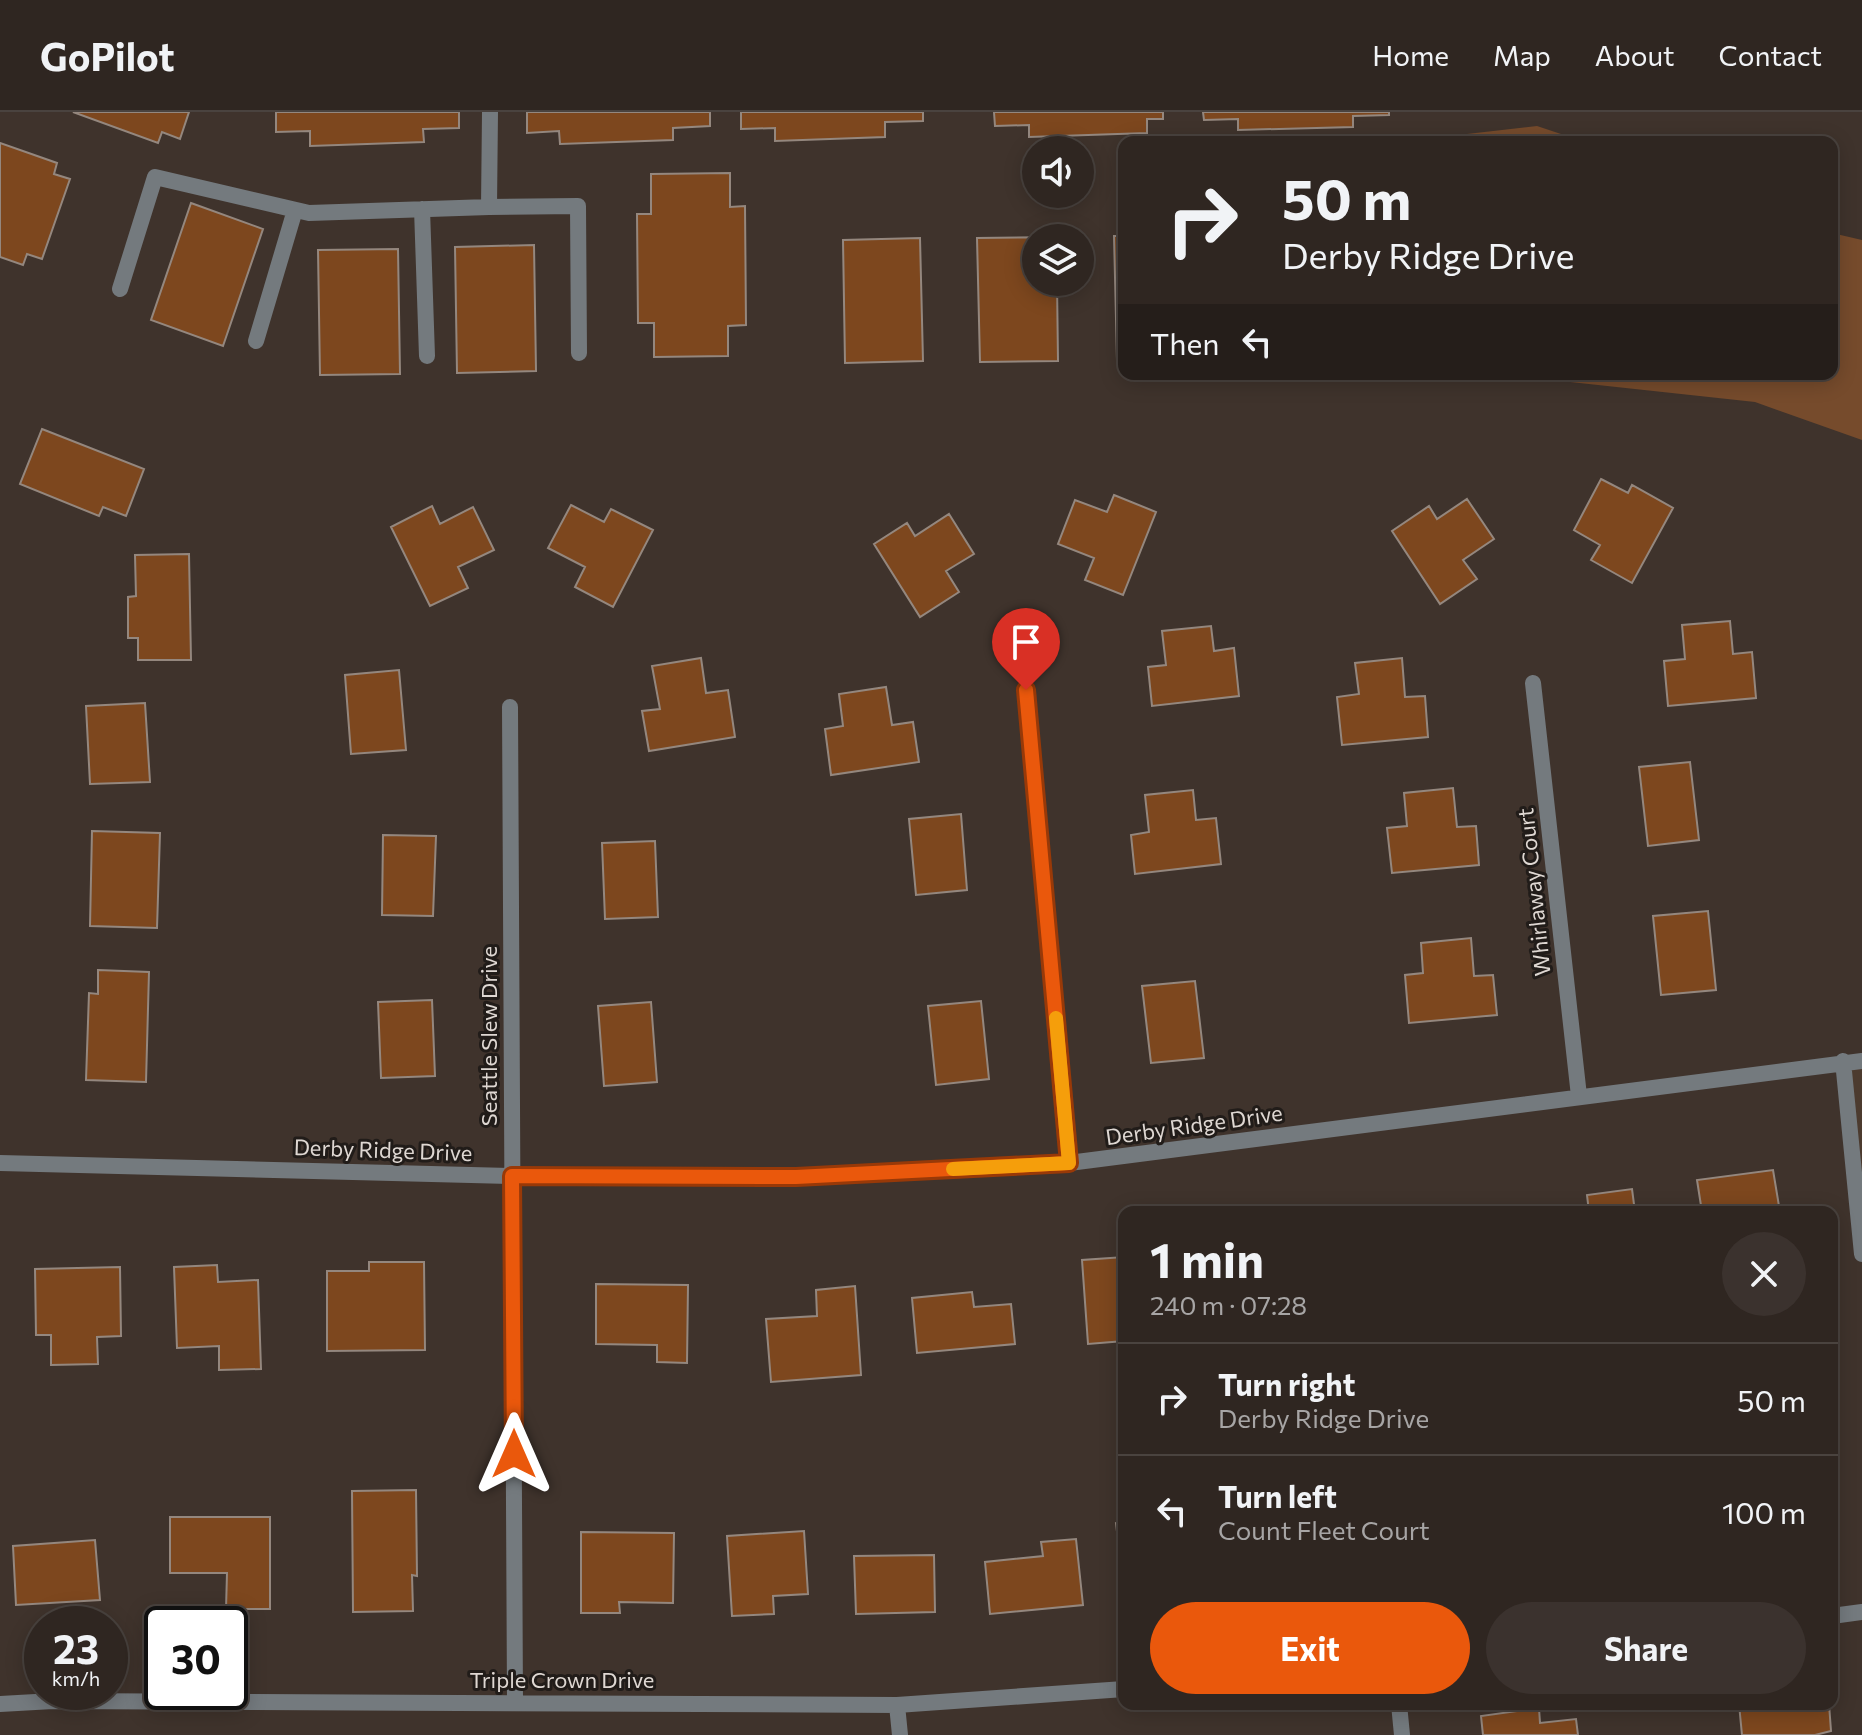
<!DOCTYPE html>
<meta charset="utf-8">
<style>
:root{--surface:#2f2621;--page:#3b322e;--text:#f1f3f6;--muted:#a7a5a5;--line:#4a433f;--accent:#ea580c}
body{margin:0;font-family:Commissioner,sans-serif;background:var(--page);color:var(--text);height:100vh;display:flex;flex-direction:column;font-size:30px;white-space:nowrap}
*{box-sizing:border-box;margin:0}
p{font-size:26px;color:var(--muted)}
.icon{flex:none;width:44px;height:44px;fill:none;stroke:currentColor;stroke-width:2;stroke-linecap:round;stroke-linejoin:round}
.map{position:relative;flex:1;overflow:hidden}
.sheet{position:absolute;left:1118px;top:1094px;width:720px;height:504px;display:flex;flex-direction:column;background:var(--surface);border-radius:16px;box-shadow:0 4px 20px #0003,0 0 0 2px var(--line)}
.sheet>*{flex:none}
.guide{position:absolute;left:1118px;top:24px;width:720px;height:244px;border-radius:16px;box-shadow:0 4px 20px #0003,0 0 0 2px var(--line);background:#2f2621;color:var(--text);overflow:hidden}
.buttons{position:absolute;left:1022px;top:24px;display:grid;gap:16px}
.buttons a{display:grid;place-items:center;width:72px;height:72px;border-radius:50%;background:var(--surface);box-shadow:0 4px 20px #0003,0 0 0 2px var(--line);font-size:40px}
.speed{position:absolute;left:24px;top:1494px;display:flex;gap:16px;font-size:40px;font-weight:700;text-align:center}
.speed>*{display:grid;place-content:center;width:104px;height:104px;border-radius:50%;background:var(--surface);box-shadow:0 4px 20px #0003,0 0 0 2px var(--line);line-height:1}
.speed small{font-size:20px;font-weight:400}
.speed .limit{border:4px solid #111;border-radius:12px;background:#fff;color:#111}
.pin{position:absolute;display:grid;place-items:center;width:68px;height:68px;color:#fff;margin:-82px -34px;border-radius:50% 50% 50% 0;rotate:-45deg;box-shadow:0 0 8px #0007}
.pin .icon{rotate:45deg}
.me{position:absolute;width:88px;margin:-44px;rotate:0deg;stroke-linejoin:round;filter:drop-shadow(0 0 6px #0008)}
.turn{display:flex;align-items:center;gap:28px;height:168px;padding:0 32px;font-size:36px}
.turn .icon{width:104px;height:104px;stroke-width:2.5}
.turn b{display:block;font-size:56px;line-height:68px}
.then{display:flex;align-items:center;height:76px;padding:0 32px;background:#0003;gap:16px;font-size:30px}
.round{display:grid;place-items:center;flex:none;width:84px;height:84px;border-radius:42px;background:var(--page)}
.overview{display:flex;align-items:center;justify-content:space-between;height:136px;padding:0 32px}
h1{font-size:48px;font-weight:700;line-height:60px}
.primary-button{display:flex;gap:16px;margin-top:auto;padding:16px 32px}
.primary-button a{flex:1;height:92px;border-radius:48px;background:var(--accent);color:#fff;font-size:32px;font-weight:700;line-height:92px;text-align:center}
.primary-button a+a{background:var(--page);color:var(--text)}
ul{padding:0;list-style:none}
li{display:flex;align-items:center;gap:24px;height:112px;padding:0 32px;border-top:2px solid var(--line)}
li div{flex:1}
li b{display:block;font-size:30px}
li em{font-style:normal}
header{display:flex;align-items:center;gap:48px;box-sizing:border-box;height:112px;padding:0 40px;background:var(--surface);border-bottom:2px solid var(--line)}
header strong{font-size:38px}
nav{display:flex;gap:44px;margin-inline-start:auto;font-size:28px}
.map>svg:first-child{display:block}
.built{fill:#4c3b2f}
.green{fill:#764b2c}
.building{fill:#7d471e;stroke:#94877e;stroke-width:2}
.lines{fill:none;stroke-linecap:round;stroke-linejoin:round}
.lane{stroke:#747a7e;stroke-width:16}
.street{stroke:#747a7e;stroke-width:16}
.route-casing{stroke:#983908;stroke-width:20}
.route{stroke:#ea580c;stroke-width:14}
.slow{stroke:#f59e0b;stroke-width:14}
.labels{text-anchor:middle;stroke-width:6;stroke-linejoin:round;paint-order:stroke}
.street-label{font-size:22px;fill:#ded7d2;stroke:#211c19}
</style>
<header>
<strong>GoPilot</strong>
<nav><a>Home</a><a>Map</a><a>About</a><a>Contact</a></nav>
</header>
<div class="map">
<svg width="1862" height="1623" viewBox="0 0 1862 1623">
<rect width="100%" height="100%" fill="#3f332c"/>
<!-- built -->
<path class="built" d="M1843 949H1862V1142Z"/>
<!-- green -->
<path class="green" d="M1537 14 1585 30H1397Z
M1832 121 1862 128V328L1755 290 1495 262H1832Z"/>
<!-- building -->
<path class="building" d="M73 0H189L180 27 162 20 158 31Z
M276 0H459V16L423 17 424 30 310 34V19L276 20Z
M527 0H710V14L673 16V28L560 32 559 19 527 21Z
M741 0H923V9L885 10V25L775 29V16L741 17Z
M994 0H1163V7H1147V21L1029 25V13L995 14Z
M1203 0H1389V3L1353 4V15L1238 18V7L1204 8Z
M0 31 57 51 54 62 70 67 42 147 27 142 23 153 0 145Z
M730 61V95L745 94 746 213 728 214V244L654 245V211H638L637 102H651V62Z
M191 91 263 117 223 234 151 208Z
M1114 124H1124V248H1117Z
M1056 125 1036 126V170H1057L1058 249 980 250 977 126Z
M920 126 923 249 845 251 843 128Z
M534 133 536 259 457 261 455 135Z
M398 137 400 262 320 263 318 138Z
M42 317 144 357 126 404 103 395 99 404 20 372Z
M1601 367 1628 381 1632 373 1673 396 1632 471 1591 448 1600 433 1574 418Z
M1114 383 1156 400 1123 483 1085 468 1094 446 1058 432 1075 388 1107 400Z
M1467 387 1494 427 1463 448 1477 467 1440 492 1392 419 1429 394 1437 407Z
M571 393 604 410 611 397 653 418 613 495 575 475 585 455 548 436Z
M432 394 440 412 473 395 494 438 458 455 468 476 430 494 391 415Z
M949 402 974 442 946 459 959 480 920 505 874 432 907 411 915 424Z
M189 442 191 548H138V526H128V485L136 484 135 443Z
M1730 509 1733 542 1752 540 1756 586 1668 594 1664 549 1685 547 1682 513Z
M1211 514 1214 539 1234 536 1239 584 1152 594 1148 555 1166 553 1162 519Z
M701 546 706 581 728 578 735 625 649 639 642 599 660 597 652 554Z
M1402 546 1405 585 1425 584 1428 625 1342 633 1337 585 1359 582 1355 551Z
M399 558 406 638 351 642 345 563Z
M886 575 892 613 913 610 919 650 831 663 825 617 843 614 839 582Z
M145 591 150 670 90 672 86 594Z
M1690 650 1699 728 1648 734 1639 655Z
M1453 676 1457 715 1476 714 1479 753 1392 761 1387 716 1407 714 1404 681Z
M1193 678 1196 708 1216 706 1221 752 1135 762 1131 723 1149 720 1145 683Z
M961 702 967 778 916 783 909 707Z
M92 719 160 721 157 816 90 814Z
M383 723 436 724 433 804 382 803Z
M655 729 658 805 605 807 602 731Z
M1708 799 1716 878 1661 883 1653 804Z
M1471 826 1474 864 1493 863 1497 903 1409 911 1405 863 1423 861 1421 831Z
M98 858 149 860 146 970 86 968 89 881 98 882Z
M1195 869 1204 946 1151 951 1142 874Z
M432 888 435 964 381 966 378 890Z
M981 889 989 967 936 973 928 894Z
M651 890 657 970 604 974 598 894Z
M1773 1058 1780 1100H1702L1697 1068Z
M1632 1077 1635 1100H1589L1587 1083Z
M1124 1145V1229L1088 1232 1082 1148Z
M369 1150H424L425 1238 327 1239V1159H369Z
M217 1153 218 1170 258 1168 261 1257 219 1258V1234L177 1236 174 1155Z
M120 1155 121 1224 97 1225 98 1252 51 1253V1223H36L35 1157Z
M596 1172 688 1173 687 1251 657 1250V1233L596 1232Z
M855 1174 861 1263 771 1270 766 1207 817 1204 816 1178Z
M972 1180 974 1195 1011 1192 1015 1232 917 1241 912 1186Z
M416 1378 417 1464 412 1463 413 1499 353 1500 352 1379Z
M170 1405H270V1497H226L227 1461H170Z
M1124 1410V1472H1123L1116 1411Z
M804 1419 808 1482 773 1484 774 1502 732 1504 727 1424Z
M581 1420 674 1421 673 1491 619 1490 620 1501H581Z
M1076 1427 1083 1493 990 1502 985 1450 1043 1444 1041 1430Z
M95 1428 100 1488 16 1493 13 1434Z
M934 1443 935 1500 856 1502 854 1444Z
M1739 1592H1829L1831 1619 1815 1623H1742Z
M1539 1596 1540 1611 1576 1607 1578 1623H1483L1481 1604Z"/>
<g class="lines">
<!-- lane -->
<path class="lane" d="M489 95 578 94 579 241
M422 97 427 244
M120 177 155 65 309 101 489 95 490 0
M256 229 295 98"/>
<!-- street -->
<path class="street" d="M1533 571 1579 984
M1026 578 1069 1051
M510 595 515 1589
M1843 949 1862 1142
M0 1051 512 1064 796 1065 1069 1051 1862 949
M1832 1504 1862 1500
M0 1592 53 1589 897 1593 1124 1577
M1399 1592 1402 1623
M897 1593 900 1623"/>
</g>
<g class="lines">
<defs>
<path id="route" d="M514 1342 512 1064 796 1065 1069 1051 1026 578"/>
</defs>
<!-- route casing -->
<use href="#route" class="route-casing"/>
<!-- route -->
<use href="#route" class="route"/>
<!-- slow -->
<path class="slow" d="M953 1057 1069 1051 1056 906"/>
</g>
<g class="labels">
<!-- street labels -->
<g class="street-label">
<text transform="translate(1534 780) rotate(-96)" y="8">Whirlaway Court</text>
<text transform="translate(489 924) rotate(-90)" y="8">Seattle Slew Drive</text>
<text transform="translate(1194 1013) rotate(-8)" y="8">Derby Ridge Drive</text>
<text transform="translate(383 1038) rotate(2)" y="8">Derby Ridge Drive</text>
<text x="562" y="1576">Triple Crown Drive</text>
</g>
</g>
</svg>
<div class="buttons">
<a><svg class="icon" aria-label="sound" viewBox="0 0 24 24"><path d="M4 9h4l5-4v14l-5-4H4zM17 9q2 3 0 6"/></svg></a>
<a><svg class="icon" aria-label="layers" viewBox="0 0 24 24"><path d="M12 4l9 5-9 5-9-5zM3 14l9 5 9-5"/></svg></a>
</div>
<div class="speed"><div>23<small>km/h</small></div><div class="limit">30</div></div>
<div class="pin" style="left:1026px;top:578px;background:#d93025"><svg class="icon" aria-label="arrive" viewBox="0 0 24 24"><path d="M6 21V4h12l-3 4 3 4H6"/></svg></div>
<svg class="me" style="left:514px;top:1342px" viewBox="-20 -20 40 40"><path d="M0-17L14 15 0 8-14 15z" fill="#ea580c" stroke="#fff" stroke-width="4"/></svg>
<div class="guide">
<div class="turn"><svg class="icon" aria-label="right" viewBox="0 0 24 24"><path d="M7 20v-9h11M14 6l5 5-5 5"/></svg><div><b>50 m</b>Derby Ridge Drive</div></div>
<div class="then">Then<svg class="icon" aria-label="left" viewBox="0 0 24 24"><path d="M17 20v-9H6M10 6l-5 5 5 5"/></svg></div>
</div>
<section class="sheet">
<div class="overview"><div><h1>1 min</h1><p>240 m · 07:28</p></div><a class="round"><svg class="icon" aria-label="close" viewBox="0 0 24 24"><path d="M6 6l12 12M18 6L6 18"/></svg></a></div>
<ul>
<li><svg class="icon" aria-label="right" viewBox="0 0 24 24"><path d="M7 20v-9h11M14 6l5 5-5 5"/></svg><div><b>Turn right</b><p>Derby Ridge Drive</p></div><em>50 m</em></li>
<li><svg class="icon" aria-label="left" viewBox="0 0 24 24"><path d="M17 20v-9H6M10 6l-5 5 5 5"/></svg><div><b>Turn left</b><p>Count Fleet Court</p></div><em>100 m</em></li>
</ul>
<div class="primary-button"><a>Exit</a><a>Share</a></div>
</section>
</div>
